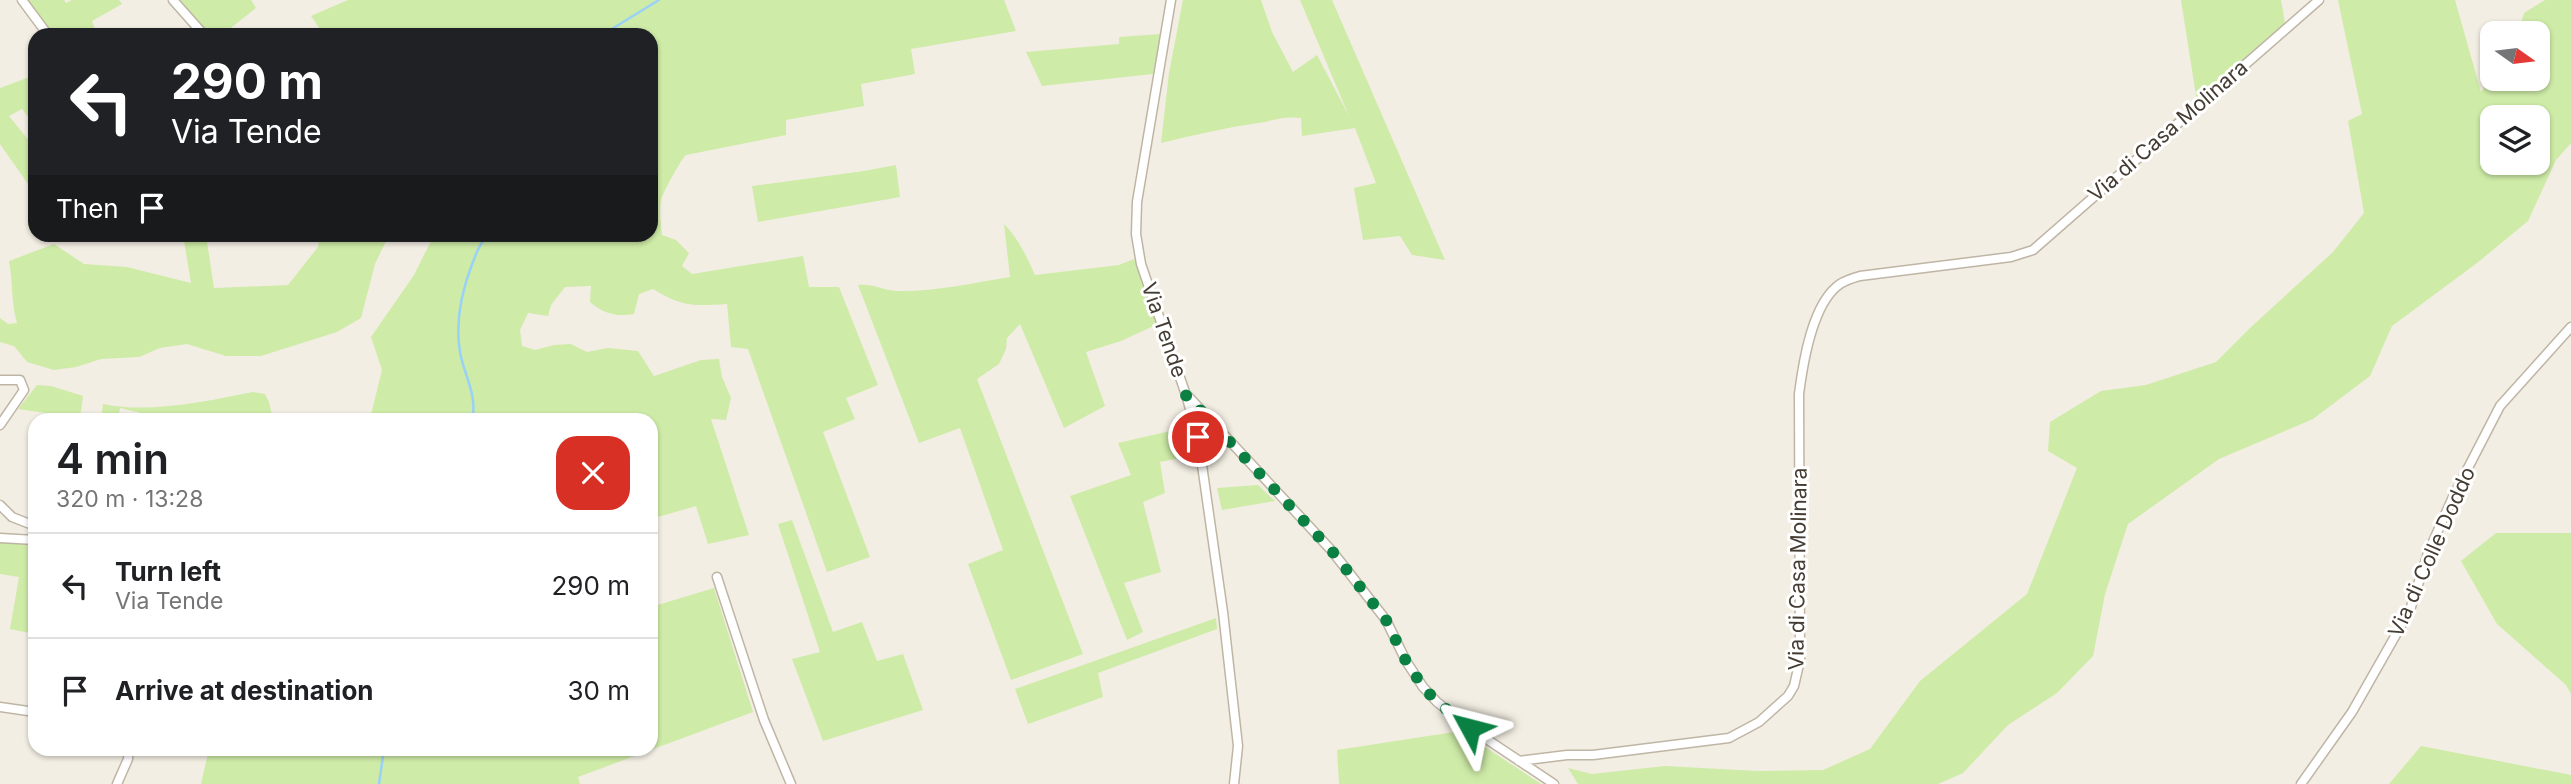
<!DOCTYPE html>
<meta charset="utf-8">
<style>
:root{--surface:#fff;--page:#f6f6f6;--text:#202124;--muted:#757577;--line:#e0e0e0}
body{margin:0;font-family:Inter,sans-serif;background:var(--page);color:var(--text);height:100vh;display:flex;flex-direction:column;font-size:26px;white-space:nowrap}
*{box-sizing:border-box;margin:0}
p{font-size:23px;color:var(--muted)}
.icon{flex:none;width:38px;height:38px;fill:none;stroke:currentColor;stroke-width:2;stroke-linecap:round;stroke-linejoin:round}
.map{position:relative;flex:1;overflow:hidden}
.side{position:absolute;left:28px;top:413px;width:630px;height:343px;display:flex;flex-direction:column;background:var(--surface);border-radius:21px;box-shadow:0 2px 5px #0004}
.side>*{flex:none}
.banner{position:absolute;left:28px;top:28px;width:630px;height:214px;border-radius:21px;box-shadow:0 2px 5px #0004;background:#202124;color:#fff;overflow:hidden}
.needle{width:46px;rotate:104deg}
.buttons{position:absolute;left:2480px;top:21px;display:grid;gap:14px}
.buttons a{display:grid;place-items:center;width:70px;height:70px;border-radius:14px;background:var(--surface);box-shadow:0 2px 5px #0004;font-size:35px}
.pin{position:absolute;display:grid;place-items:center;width:60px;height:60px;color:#fff;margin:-30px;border:4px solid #fff;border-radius:50%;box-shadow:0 2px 7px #0007}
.me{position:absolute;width:77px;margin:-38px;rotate:308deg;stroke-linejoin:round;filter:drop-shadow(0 0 5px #0008)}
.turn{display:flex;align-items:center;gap:24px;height:147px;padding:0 28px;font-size:32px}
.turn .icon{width:91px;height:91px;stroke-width:2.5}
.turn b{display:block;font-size:49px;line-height:60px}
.then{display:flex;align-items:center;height:66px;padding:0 28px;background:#0003;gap:14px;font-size:26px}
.round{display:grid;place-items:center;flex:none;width:74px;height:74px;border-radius:21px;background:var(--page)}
.summary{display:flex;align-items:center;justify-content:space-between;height:119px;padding:0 28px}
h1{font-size:42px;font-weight:600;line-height:52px}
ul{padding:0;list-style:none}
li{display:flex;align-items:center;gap:21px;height:105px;padding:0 28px;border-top:2px solid var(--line)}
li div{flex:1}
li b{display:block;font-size:26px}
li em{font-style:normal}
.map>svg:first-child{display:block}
.green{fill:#ceeba7;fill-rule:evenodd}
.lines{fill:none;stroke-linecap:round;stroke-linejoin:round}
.stream{stroke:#99d2f6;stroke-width:2.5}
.minor-casing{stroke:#bfb5a5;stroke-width:11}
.minor{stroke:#fff;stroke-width:8}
.route{stroke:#0b8043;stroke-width:12;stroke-dasharray:0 21.6}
.labels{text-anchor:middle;stroke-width:6;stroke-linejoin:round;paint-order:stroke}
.street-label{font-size:21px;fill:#453d33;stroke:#fff}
</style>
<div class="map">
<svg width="2571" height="784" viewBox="0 0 2571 784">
<rect width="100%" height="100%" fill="#f3eee3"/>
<!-- green -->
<path class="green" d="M25 0H64L66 3 72 0H119L122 4 92 21 97 35H52Z
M179 0H251L256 8 222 35H209Z
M348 0H1004L1016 31 911 49 915 74 861 84 864 106 786 120V135L686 155C681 159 662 194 661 200 659 212 661 224 662 235L676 240 689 253 682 266 692 274 803 256 809 287H839L878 385 846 398 855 419 823 432 870 557 827 572 748 349 731 347 727 304C692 306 683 307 653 289L639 294 634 314C617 317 604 314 590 302L591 286 565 287 551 305 548 316 528 313 520 330 522 346 535 350 554 345 571 344 587 352 608 348 638 351 654 376 701 360 719 359 722 377 731 398 726 420 711 419 749 535 708 544 696 506 651 519V420H364L370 419 382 370 371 337 414 275 434 235 651 234V35H324L311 16Z
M1183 0H1261L1272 32 1293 72 1317 55 1349 116 1300 0H1332L1445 260 1412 255 1400 236 1363 240 1354 188 1376 183 1355 128 1302 136 1301 118C1282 116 1276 120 1258 123 1225 128 1193 135 1161 143L1169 73Z
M2181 0H2281L2285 23 2197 102Z
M2338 0H2455L2481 92 2492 77V79H2538V33H2518L2524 13 2545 0H2571V143L2556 160 2528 221 2477 263 2392 326 2370 376 2313 419 2219 459 2128 524 2105 594 2093 656 2057 693 2008 725 1963 773 1938 784H1578L1568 768 1592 774 1665 766 1757 771 1823 770 1870 749 1920 681 2027 594 2077 468 2048 451 2050 422 2101 391 2146 385 2216 362 2251 327 2333 252 2364 213 2348 121 2362 114ZM2492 117H2538V163H2492Z
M1161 34 1153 74 1042 86 1026 52 1119 44V37Z
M35 75V126L22 109 9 116 35 148V194L0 144V88Z
M896 165 900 197 758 222 752 186 864 171Z
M1004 224C1018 238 1027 257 1035 275L1119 265 1134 259 1160 323 1121 341 1086 352 1105 406 1064 428 1020 324 1007 338 1006 349 999 364 977 379 1083 654 1011 680 968 564 1003 550 960 428 919 443 858 285C871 283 883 290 896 291 934 292 973 283 1010 277Z
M183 235H206L214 288 288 285 318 247 320 235H389L375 264 361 318 337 332 261 356H226L187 344 160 348 139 357 101 359 76 367 54 370 27 362 14 346 0 342V318L8 324 17 323C11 302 13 282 9 261L54 244 84 264 127 267 191 283Z
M37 385 51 386 83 396 80 418 18 409Z
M253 392 265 394 269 402 273 420H170L120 408 118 420H101L103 404C150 414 207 401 253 392Z
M1188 427 1195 455 1160 462 1165 493 1143 502 1161 572 1124 583 1143 632 1127 640 1070 496 1131 475 1118 443Z
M1258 485 1275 501 1222 510 1217 488Z
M792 520 833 632 862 622 877 661 903 654 923 710 823 741 792 659 820 652 778 524Z
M2496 533H2571V694L2566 685 2497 624 2461 561Z
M0 541 33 544 35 634 10 629 19 577 0 574Z
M714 588 753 712 578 777 580 784H201L209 749H651V607Z
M1216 618 1217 629 1098 673 1103 697 1028 724 1015 689Z
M1461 731 1541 784H1339L1337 750Z
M2421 746 2571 775V784H2389Z"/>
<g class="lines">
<!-- stream -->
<path class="stream" d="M602 35 659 0
M472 420C478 396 464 375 460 352 455 322 461 294 471 267 476 255 479 243 489 234
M379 784 384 749"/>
<defs>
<path id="minor" d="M22 0 48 35
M173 0 204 35
M1171 0 1137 202 1136 234 1141 264 1186 395 1198 437 1223 612 1238 746 1234 784
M0 380H20L24 390 0 425
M1188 396 1332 551 1386 620 1406 661 1423 687 1437 702 1470 728 1554 784
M0 505 12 517 35 526
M0 538 35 540
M717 577 764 720 791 784
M0 707 35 712
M1519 761 1567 755H1593L1729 738 1759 722 1788 696 1794 686 1800 660 1799 394C1803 363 1812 303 1840 284 1846 280 1853 278 1860 276L2011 257 2033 250 2319 0
M117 784 128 759 129 749
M2301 784 2352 712 2410 610 2428 553 2453 497 2500 406 2571 327"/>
</defs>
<!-- minor casing -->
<use href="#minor" class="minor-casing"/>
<!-- minor -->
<use href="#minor" class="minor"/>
</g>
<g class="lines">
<!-- route -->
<path class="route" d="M1198 437 1186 395 1332 551 1386 620 1406 661 1423 687 1437 702 1470 728"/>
</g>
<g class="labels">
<!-- street labels -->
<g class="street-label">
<text transform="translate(2168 131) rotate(-41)" y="7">Via di Casa Molinara</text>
<text transform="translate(1164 330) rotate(71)" y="7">Via Tende</text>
<text transform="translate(2432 552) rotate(-66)" y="7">Via di Colle Doddo</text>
<text transform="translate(1798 569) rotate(-89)" y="7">Via di Casa Molinara</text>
</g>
</g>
</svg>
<div class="buttons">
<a><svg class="needle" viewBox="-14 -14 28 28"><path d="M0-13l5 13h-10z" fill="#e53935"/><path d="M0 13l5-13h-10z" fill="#757577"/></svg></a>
<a><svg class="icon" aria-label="layers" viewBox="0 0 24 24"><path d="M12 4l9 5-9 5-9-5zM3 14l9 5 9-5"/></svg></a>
</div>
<div class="pin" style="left:1198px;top:437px;background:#d93025"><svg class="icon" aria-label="arrive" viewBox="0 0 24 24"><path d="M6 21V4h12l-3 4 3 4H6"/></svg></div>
<svg class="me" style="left:1470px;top:728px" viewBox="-20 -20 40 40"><path d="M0-17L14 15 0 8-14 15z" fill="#0b8043" stroke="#fff" stroke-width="4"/></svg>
<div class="banner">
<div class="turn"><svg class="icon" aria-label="left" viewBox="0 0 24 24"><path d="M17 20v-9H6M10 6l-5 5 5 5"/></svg><div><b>290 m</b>Via Tende</div></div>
<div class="then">Then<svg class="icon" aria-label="arrive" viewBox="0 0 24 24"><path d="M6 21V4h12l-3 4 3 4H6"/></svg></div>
</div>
<section class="side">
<div class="summary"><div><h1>4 min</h1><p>320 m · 13:28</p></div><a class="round" style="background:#d93025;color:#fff"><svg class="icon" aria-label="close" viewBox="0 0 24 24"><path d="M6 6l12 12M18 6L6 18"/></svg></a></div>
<ul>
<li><svg class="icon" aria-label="left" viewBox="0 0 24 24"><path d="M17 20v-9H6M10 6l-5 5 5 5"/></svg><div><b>Turn left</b><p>Via Tende</p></div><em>290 m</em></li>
<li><svg class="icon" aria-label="arrive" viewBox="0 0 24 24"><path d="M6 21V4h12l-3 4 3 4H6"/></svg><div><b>Arrive at destination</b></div><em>30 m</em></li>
</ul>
</section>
</div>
